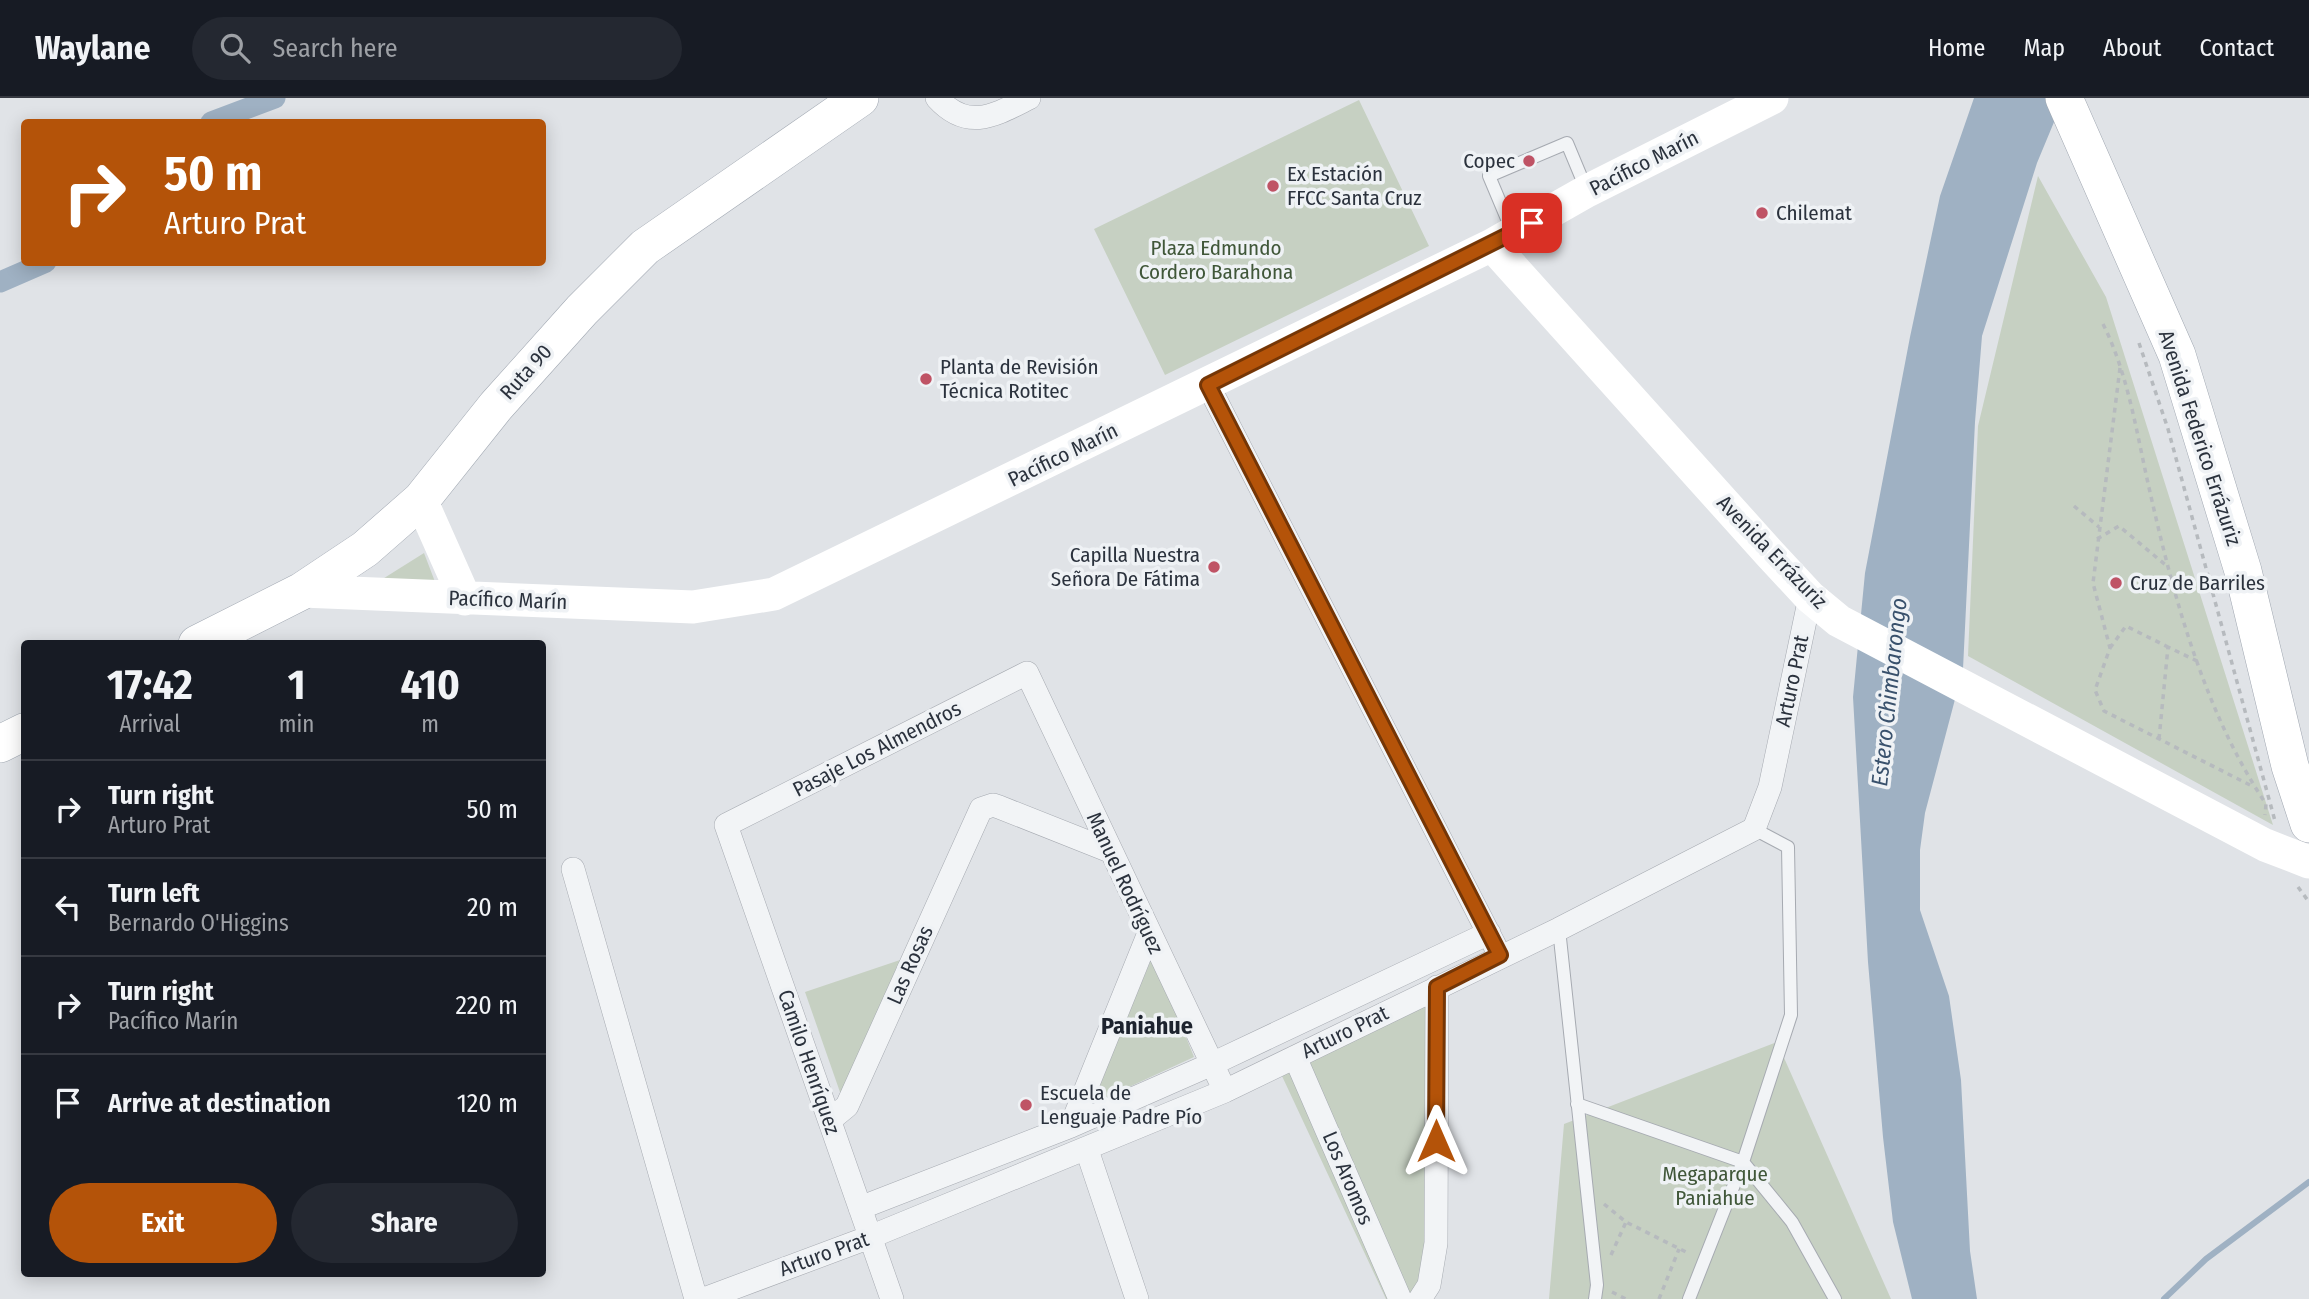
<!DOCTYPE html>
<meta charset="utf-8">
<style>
:root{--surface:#171b24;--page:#242831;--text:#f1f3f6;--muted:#9ea1a6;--line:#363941;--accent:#b45309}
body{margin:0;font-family:"Fira Sans Condensed",sans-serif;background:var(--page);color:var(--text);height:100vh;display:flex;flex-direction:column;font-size:26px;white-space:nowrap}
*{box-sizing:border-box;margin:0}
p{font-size:23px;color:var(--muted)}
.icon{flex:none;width:38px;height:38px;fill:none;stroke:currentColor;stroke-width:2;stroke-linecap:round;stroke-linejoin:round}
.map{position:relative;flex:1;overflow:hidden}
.sheet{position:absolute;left:21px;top:542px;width:525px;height:637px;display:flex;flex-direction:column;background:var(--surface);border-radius:7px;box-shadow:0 4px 18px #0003}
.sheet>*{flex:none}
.hud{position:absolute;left:21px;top:21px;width:525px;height:147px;border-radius:7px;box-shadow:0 4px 18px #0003;background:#b45309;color:#fff;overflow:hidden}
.pin{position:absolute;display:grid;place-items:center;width:60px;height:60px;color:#fff;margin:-30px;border-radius:14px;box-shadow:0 4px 10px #0006}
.me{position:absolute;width:77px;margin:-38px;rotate:0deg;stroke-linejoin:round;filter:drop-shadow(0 0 5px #0008)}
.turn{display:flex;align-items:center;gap:24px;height:147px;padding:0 28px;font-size:32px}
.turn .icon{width:91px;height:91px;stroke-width:2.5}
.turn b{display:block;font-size:49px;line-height:60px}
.eta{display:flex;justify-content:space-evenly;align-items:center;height:119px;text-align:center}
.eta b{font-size:42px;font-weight:700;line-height:49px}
.primary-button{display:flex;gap:14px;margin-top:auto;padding:14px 28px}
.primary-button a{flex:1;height:80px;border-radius:42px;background:var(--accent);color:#fff;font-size:28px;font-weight:700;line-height:80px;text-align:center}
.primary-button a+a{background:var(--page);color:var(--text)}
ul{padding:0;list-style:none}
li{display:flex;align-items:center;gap:21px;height:98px;padding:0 28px;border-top:2px solid var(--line)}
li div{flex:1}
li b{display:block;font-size:26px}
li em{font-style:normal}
header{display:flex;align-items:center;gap:42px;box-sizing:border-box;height:98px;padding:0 35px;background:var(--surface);border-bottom:2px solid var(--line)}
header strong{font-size:33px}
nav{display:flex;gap:38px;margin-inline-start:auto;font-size:24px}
.search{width:490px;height:63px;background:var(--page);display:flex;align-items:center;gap:18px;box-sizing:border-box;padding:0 24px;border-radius:38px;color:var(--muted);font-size:26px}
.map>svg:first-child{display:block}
.green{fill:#c6d0c2}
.water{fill:#9fb1c3}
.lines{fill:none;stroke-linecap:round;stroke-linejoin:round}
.stream{stroke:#9fb1c3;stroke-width:6}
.canal{stroke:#9fb1c3;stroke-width:21}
.lane-casing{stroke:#a6aab1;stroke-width:14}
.street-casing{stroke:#a6aab1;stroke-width:24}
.primary-casing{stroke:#a1a8b2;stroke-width:38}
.path{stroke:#b6babe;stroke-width:3.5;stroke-dasharray:5 5;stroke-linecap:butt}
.lane{stroke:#f2f4f6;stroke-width:12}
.street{stroke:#f2f4f6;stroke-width:23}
.secondary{stroke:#fff;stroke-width:33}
.primary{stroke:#fff;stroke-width:37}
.route-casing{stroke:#753606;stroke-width:18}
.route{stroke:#b45309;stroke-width:12}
.poi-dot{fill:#bf5365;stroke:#eff2f5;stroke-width:2.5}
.labels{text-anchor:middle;stroke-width:7;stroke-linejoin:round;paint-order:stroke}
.poi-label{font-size:21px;fill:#2b323d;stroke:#eff2f5;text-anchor:start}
.street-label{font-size:21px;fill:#2b323d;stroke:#eff2f5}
.park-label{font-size:21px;fill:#405739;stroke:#eff2f5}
.water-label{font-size:23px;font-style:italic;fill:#39516c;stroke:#eff2f5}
.quarter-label{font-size:24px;font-weight:bold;fill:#1d232e;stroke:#eff2f5}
</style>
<header>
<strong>Waylane</strong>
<div class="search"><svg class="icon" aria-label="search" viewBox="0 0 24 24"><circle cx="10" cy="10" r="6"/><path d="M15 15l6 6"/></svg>Search here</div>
<nav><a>Home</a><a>Map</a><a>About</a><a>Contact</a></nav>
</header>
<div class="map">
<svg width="2309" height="1201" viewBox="0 0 2309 1201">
<rect width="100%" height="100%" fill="#e0e3e7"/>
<!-- green -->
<path class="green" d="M1359 2 1429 148 1165 277 1094 131Z
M2038 78 2106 199 2273 727 1968 558 1978 328Z
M424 455 437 489 381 482Z
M1153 857 1194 959 1090 1007Z
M900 862 841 997 805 894Z
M1437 889 1436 1145 1415 1201H1386L1282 978Z
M1777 944 1891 1201H1549L1564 1026Z"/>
<!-- water -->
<path class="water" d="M1974 0H2064L2037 65 1982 238 1975 324 1963 571 1925 715 1920 752V812L1949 898 1961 982 1970 1153 1977 1201H1912L1893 1124 1883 1039 1868 864 1853 599 1865 475 1910 239 1940 98Z"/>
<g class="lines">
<!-- stream -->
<path class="stream" d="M2164 1201 2206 1161 2309 1084"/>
<!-- canal -->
<path class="canal" d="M211 24 275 0
M0 184 46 164"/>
<defs>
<path id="lane" d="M1513 135 1489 78 1567 45 1587 93
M1559 831 1597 1187 1595 1201
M1577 1006 1743 1064 1791 917 1788 749 1754 731
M1689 1201 1743 1064 1792 1124 1835 1201"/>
<path id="street" d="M937 0C968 34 995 17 1029 0
M1208 287 1495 848
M573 771 696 1201
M1295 959 1400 1201
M830 1022 847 1008 981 711 993 707 999 709 1110 753
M1071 1028 1149 835
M1087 1052 1137 1201
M860 1110 1071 1028 1212 966 1489 835
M704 1201 870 1139 1225 993 1559 831 1754 731 1770 689 1810 499
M892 1201 726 727 1027 575 1225 993
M1420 1201 1429 1187 1436 1145 1437 889"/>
<path id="primary" d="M2064 0 2177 257 2243 473 2290 668 2309 726
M197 546 302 493 365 451 421 402 496 308 582 212 645 149 860 0
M0 646 24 634"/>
</defs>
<!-- lane casing -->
<use href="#lane" class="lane-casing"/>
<!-- street casing -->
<use href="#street" class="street-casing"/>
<!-- primary casing -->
<use href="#primary" class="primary-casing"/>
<!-- path -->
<path class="path" d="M2103 226C2129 278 2137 338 2150 394 2174 501 2205 615 2266 706L2265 717
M2139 245 2168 331 2275 723
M2120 270 2093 485 2110 550 2095 592 2104 613 2252 688
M2074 408 2099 429
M2097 441 2119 428 2168 469
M2110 550 2126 528 2168 549
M2159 641 2168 549 2199 564
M2298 789 2309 804
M1604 1106 1626 1124 1690 1156
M1611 1157 1626 1124
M1612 1194 1626 1201
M1659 1201 1679 1151"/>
<!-- lane -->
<use href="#lane" class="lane"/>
<!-- street -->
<use href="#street" class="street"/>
<!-- secondary -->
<path class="secondary" d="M1492 147 1770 456 1810 499 1839 523 2265 747 2309 764
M421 402 465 501
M302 493 693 509 774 496 1492 147 1587 93 1772 0"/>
<!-- primary -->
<use href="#primary" class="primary"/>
</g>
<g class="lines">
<defs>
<path id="route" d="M1436 1043 1437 889 1500 857 1208 287 1532 125"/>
</defs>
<!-- route casing -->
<use href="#route" class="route-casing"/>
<!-- route -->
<use href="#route" class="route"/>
</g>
<!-- markers -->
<g class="poi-dot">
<circle cx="1529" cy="63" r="7"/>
<circle cx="1273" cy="88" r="7"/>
<circle cx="1762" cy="115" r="7"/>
<circle cx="926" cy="281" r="7"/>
<circle cx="1214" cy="469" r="7"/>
<circle cx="2116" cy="485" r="7"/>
<circle cx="1026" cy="1007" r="7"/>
</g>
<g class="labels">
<!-- poi labels -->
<g class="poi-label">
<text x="1515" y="70" text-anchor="end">Copec</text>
<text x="1287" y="83">Ex Estación<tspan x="1287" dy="24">FFCC Santa Cruz</tspan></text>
<text x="1776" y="122">Chilemat</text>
<text x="940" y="276">Planta de Revisión<tspan x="940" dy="24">Técnica Rotitec</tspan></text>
<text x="1200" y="464" text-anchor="end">Capilla Nuestra<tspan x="1200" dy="24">Señora De Fátima</tspan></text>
<text x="2130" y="492">Cruz de Barriles</text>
<text x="1040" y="1002">Escuela de<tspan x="1040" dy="24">Lenguaje Padre Pío</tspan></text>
</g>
<!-- street labels -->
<g class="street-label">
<text transform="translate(1644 65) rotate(-27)" y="7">Pacífico Marín</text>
<text transform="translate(526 274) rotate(-48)" y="7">Ruta 90</text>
<text transform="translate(2200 340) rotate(72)" y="7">Avenida Federico Errázuriz</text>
<text transform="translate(1063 357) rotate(-26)" y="7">Pacífico Marín</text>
<text transform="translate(1772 454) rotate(46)" y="7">Avenida Errázuriz</text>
<text transform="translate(508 502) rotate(2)" y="7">Pacífico Marín</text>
<text transform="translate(1792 583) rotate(-78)" y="7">Arturo Prat</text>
<text transform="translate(877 651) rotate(-27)" y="7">Pasaje Los Almendros</text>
<text transform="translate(1125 785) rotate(65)" y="7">Manuel Rodríguez</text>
<text transform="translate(910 867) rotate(-66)" y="7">Las Rosas</text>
<text transform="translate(1345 934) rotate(-26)" y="7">Arturo Prat</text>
<text transform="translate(809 964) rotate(71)" y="7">Camilo Henríquez</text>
<text transform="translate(1348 1080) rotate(67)" y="7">Los Aromos</text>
<text transform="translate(824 1156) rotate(-20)" y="7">Arturo Prat</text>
</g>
<!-- park labels -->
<g class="park-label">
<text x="1216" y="157">Plaza Edmundo<tspan x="1216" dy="24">Cordero Barahona</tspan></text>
<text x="1715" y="1083">Megaparque<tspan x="1715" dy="24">Paniahue</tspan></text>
</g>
<!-- water labels -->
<g class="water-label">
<text transform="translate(1889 594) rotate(-84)" y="8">Estero Chimbarongo</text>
</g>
<!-- quarter labels -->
<g class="quarter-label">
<text x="1147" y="936">Paniahue</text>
</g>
</g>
</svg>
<div class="pin" style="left:1532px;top:125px;background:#d93025"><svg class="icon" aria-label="arrive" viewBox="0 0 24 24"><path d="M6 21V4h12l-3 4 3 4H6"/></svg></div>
<svg class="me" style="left:1436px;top:1043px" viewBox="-20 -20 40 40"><path d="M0-17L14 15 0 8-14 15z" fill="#b45309" stroke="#fff" stroke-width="4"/></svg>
<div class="hud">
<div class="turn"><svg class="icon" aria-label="right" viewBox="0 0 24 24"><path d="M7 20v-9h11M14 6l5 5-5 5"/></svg><div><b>50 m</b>Arturo Prat</div></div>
</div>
<section class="sheet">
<div class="eta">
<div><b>17:42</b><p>Arrival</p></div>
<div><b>1</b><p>min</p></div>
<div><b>410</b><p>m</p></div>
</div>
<ul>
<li><svg class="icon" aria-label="right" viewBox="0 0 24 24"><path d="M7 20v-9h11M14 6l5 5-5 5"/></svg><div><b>Turn right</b><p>Arturo Prat</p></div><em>50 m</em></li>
<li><svg class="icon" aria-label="left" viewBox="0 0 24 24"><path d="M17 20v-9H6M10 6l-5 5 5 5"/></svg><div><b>Turn left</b><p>Bernardo O'Higgins</p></div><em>20 m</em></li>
<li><svg class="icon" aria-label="right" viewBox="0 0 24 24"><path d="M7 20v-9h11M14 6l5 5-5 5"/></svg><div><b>Turn right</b><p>Pacífico Marín</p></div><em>220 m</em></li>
<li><svg class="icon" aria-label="arrive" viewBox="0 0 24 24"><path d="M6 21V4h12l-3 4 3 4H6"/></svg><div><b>Arrive at destination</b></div><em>120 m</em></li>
</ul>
<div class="primary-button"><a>Exit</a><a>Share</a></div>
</section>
</div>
